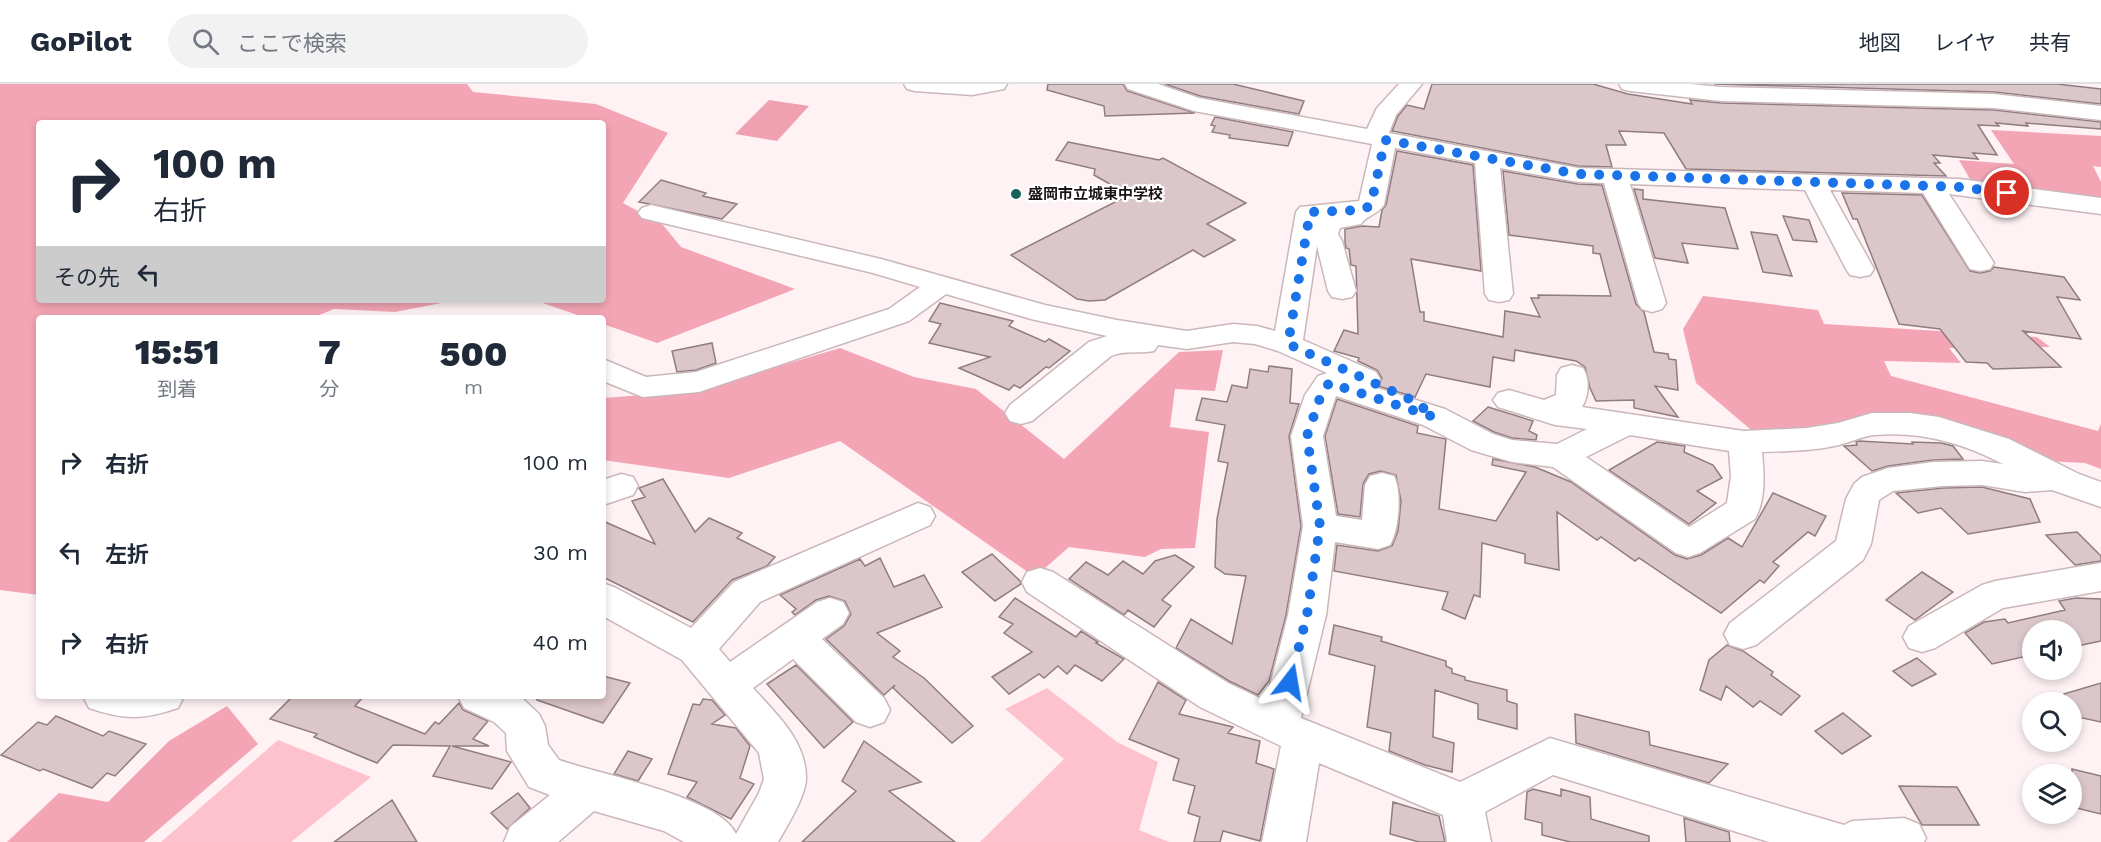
<!DOCTYPE html>
<html lang="ja">
<meta charset="utf-8">
<style>
:root{--surface:#fff;--page:#f2f2f3;--text:#1f2937;--muted:#747a83;--line:#e0e1e3}
body{margin:0;font-family:"Work Sans","Noto Sans JP",sans-serif;background:var(--page);color:var(--text);height:100vh;display:flex;flex-direction:column;font-size:22px;white-space:nowrap}
*{box-sizing:border-box;margin:0}
p{font-size:20px;color:var(--muted)}
.icon{flex:none;width:33px;height:33px;fill:none;stroke:currentColor;stroke-width:2;stroke-linecap:round;stroke-linejoin:round}
.map{position:relative;flex:1;overflow:hidden}
.details{position:absolute;left:36px;top:231px;width:570px;height:384px;display:flex;flex-direction:column;background:var(--surface);border-radius:6px;box-shadow:0 3px 9px #0003}
.details>*{flex:none}
.hud{position:absolute;left:36px;top:36px;width:570px;height:183px;border-radius:6px;box-shadow:0 3px 9px #0003;background:#fff;color:var(--text);overflow:hidden}
.buttons{position:absolute;left:2022px;top:536px;display:grid;gap:12px}
.buttons a{display:grid;place-items:center;width:60px;height:60px;border-radius:50%;background:var(--surface);box-shadow:0 3px 9px #0003;font-size:30px}
.pin{position:absolute;display:grid;place-items:center;width:51px;height:51px;color:#fff;margin:-26px;border:3px solid #fff;border-radius:50%;box-shadow:0 2px 6px #0007}
.me{position:absolute;width:66px;margin:-33px;rotate:14deg;stroke-linejoin:round;filter:drop-shadow(0 0 4px #0008)}
.turn{display:flex;align-items:center;gap:21px;height:126px;padding:0 18px;font-size:27px}
.turn .icon{width:78px;height:78px;stroke-width:2.5}
.turn b{display:block;font-size:42px;line-height:51px}
.then{display:flex;align-items:center;height:57px;padding:0 18px;background:#0003;gap:12px;font-size:22px}
.eta{display:flex;justify-content:space-evenly;align-items:center;height:102px;text-align:center}
.eta b{font-size:36px;font-weight:800;line-height:42px}
ul{padding:0;list-style:none}
li{display:flex;align-items:center;gap:18px;height:90px;padding:0 18px}
li div{flex:1}
li b{display:block;font-size:22px}
li em{font-style:normal}
header{display:flex;align-items:center;gap:36px;box-sizing:border-box;height:84px;padding:0 30px;background:var(--surface);border-bottom:2px solid var(--line)}
header strong{font-size:28px}
nav{display:flex;gap:33px;margin-inline-start:auto;font-size:21px}
.search{width:420px;height:54px;background:var(--page);display:flex;align-items:center;gap:15px;box-sizing:border-box;padding:0 21px;border-radius:33px;color:var(--muted);font-size:22px}
.map>svg:first-child{display:block}
.green{fill:#fdc2cd}
.forest{fill:#f4a5b5}
.water{fill:#efa1b1}
.building{fill:#dbc6ca;stroke:#907d80;stroke-width:1.5}
.lines{fill:none;stroke-linecap:round;stroke-linejoin:round}
.minor-casing{stroke:#cbb7ba;stroke-width:3}
.minor{fill:#fff;fill-rule:evenodd}
.route{stroke:#1a73e8;stroke-width:10;stroke-dasharray:0 18}
.poi-dot{fill:#16625c;stroke:#fff;stroke-width:2}
.labels{text-anchor:middle;stroke-width:4.5;stroke-linejoin:round;paint-order:stroke}
.far-poi-label{font-size:15px;font-weight:bold;fill:#1a1314;stroke:#fff;text-anchor:start}
</style>
<header>
<strong>GoPilot</strong>
<div class="search"><svg class="icon" aria-label="search" viewBox="0 0 24 24"><circle cx="10" cy="10" r="6"/><path d="M15 15l6 6"/></svg>ここで検索</div>
<nav><a>地図</a><a>レイヤ</a><a>共有</a></nav>
</header>
<div class="map">
<svg width="2101" height="758" viewBox="0 0 2101 758">
<rect width="100%" height="100%" fill="#fff2f4"/>
<!-- green -->
<path class="green" d="M1047 604 1117 658 1158 678 1139 746 1169 758H980L1064 675 1005 625Z
M278 656 371 693 291 758H161Z"/>
<!-- forest -->
<path class="forest" d="M0 0H467L473 8 596 20 668 49 623 119 663 141 681 163 795 205 657 259 603 240V234H586L534 216H603V39H39V216H457L395 228 334 225 312 234H39V511L0 506Z
M1991 46 2101 52V83L2093 82 2101 98V117L1972 99 1959 76 2014 80Z
M1703 212 1818 226 1824 240 2037 253 2050 263 1949 264 1961 279 1884 277 1891 292 2098 347 2101 340V385L2085 379 2044 377 1982 350 1816 346 1757 351 1696 299 1683 245Z
M840 264 914 293 976 305 1064 375 1179 268 1223 266 1215 307 1175 305 1170 343 1209 348 1195 464 1161 465 1145 473 1069 463 1035 493 840 357 729 394 603 376V314L696 307Z
M227 622 258 660 144 758H7L59 709 108 718 169 657Z"/>
<!-- water -->
<path class="water" d="M769 16 809 22 777 57 735 50Z"/>
<!-- building -->
<path class="building" d="M1048 0H1123L1127 7 1195 29 1105 32 1104 22 1047 6Z
M1165 0H1233L1304 17 1299 30 1200 12Z
M1432 0H1593L1628 10 1692 20 1690 16 1721 19 1994 26 2101 38V45L2026 39 2028 42 1996 39 1999 42 1978 41 1997 71 1973 69 1978 75 1933 71 1940 79H1934L1946 92 1686 85 1664 49 1619 47 1626 61H1606L1612 83 1578 82 1392 47 1398 32 1407 21 1424 25Z
M1714 0H2057L2101 5V20L1994 8Z
M1215 33 1293 48 1288 62 1229 54 1230 51 1212 48 1215 42 1211 41Z
M1068 58 1159 76 1163 74 1246 119 1207 140 1235 156 1204 173 1193 166 1105 216 1089 217 1077 215 1011 171 1129 111 1094 91 1095 85 1056 76Z
M1397 67 1473 81 1481 187 1411 175 1420 228H1424V237L1503 253 1505 227 1540 233 1531 214H1539L1538 211 1611 212 1600 170 1593 169V162L1509 151 1503 87 1578 100 1602 101 1636 220 1644 228 1654 268 1668 270 1669 275 1676 276 1678 306 1655 302 1678 333 1634 324V316L1596 317 1590 304 1585 283 1576 277 1515 266 1514 277 1493 273 1490 303 1426 290 1415 313 1378 302 1382 294 1377 286 1358 277 1359 274 1334 267 1344 246 1358 250 1356 182 1351 181 1349 165 1346 164 1345 159V145L1362 142 1379 143 1382 126 1386 121Z
M661 96 706 109 703 112 737 120 722 135 639 118Z
M1634 105 1643 106V115L1725 124 1738 165 1682 159 1688 179 1655 174Z
M1842 109 1922 111 1970 187 1980 189 1990 187 1994 183 2064 193 2080 216 2057 213 2081 255 2023 247 2061 283 1993 285 1987 279 1966 278 1940 245 1899 240 1857 135H1853Z
M1783 132 1809 136 1817 158 1793 156Z
M1751 148 1777 151 1792 192 1763 188Z
M940 219 1013 237 1009 242 1045 258 1049 255 1070 267 1049 284 1046 283 1020 304 1014 301 1009 306 959 284 990 273 929 259 941 240 929 237Z
M712 259 716 279 696 286 677 288 672 267Z
M1269 282 1292 285 1290 319 1299 320 1289 352 1301 442 1286 531 1269 597 1258 611 1229 597 1176 564 1191 535 1232 560 1246 492 1225 490 1215 483 1217 435 1228 379 1218 377 1225 341 1196 336 1202 314 1227 318 1232 301 1247 304 1250 285 1268 288Z
M1337 315 1418 342 1417 349 1446 355 1439 425 1496 437 1526 388 1492 381 1493 375 1535 383 1571 398 1675 471 1687 475 1701 471 1728 454 1742 463 1773 409 1826 432 1815 452 1808 448 1773 478 1779 482 1764 499 1760 496 1721 529 1639 474 1635 477 1601 453 1597 456 1557 428 1559 486 1525 479V470L1482 459 1480 513 1474 511 1465 535 1442 525 1448 508 1334 487 1337 461 1378 467 1392 462 1398 447 1401 417 1396 391 1381 387 1369 390 1363 400 1360 433 1338 430 1325 352Z
M1488 323 1533 337 1529 347 1537 351 1536 356 1512 354 1494 348 1473 337Z
M1859 357 1913 360 1912 358 1941 359 1953 362 1963 375 1933 376 1888 382 1872 387 1844 362 1857 361 1856 358Z
M1657 358 1685 362 1684 368 1713 381 1722 394 1697 407 1716 419 1689 440 1609 386Z
M663 395 695 448 709 434 742 449 737 454 775 473 767 482 732 496 693 538 603 493V437L655 460 632 417 645 413 639 404Z
M1943 404 1982 403 2030 415 2040 438 1968 450 1941 424 1918 429 1896 409Z
M2077 448 2101 472V477L2075 481 2046 451Z
M992 470 1020 497 1021 500 995 517 962 488Z
M1175 471 1194 483 1162 516 1171 522 1154 543 1128 526 1124 531 1069 495 1086 478 1108 491 1123 477 1143 490 1155 477Z
M880 474 894 503 924 491 942 523 877 549 900 567 893 573 924 594 973 642 952 659 893 604 895 601 884 611 826 555 844 542 851 530 845 517 829 512 816 516 795 531 792 528 796 525 780 511 860 475 865 482Z
M1922 488 1953 508 1915 536 1886 516Z
M1015 514 1076 553 1081 547 1098 558 1096 559 1124 575 1102 597 1075 581 1067 590 1058 582 1044 594 1039 590 1009 610 992 593 1032 568 1004 549 1013 540 999 533Z
M2076 514 2101 515V557L2072 563V546H2032V571L1992 580 1965 549 1984 538 2005 535 2008 539 2065 526 2059 517Z
M1334 541 1382 553 1381 557 1446 577V582L1452 585V589L1465 593V596L1507 606V617L1517 620V645L1478 635V620L1435 606 1433 653 1454 659 1452 688 1425 681 1389 667 1391 649 1367 643 1375 582 1329 570Z
M1727 561 1743 567 1773 588 1771 591 1800 612 1781 631 1760 617 1753 623 1726 602 1721 616 1700 606 1709 576Z
M1917 574 1936 590 1912 602 1893 587Z
M796 581 853 638 824 664 767 600Z
M603 592 630 599 603 639 537 616 538 612H603Z
M1158 598 1186 616 1179 630 1233 643 1228 649 1260 657 1256 679 1274 685 1260 757 1223 747 1220 758H1194L1200 733 1188 729 1195 702 1173 696 1179 675 1129 655Z
M2101 599V638L2073 632 2072 618H2068L2064 610Z
M293 612H364L355 622 425 650 435 638 439 640 459 619 463 626 488 637 473 655 489 662H452L511 678 492 705 433 692 450 662 393 661 377 679 314 653 317 650 270 635Z
M703 615 712 616 725 631 712 640 736 644 750 662 740 694 754 700 731 735 687 713 697 698 668 690 693 620 700 621Z
M1843 629 1871 652 1842 670 1815 647Z
M1575 630 1649 648 1650 661 1728 680 1709 699 1576 659Z
M56 632 103 652 109 647 146 660 115 692 107 689 92 704 43 685 40 687 1 671 38 638 47 641Z
M864 657 921 698 889 707 955 758H802L856 707 842 697Z
M628 667 652 675 638 697 614 690Z
M2072 685 2101 692V730L2072 723Z
M1899 702 1957 703 1979 741H1922Z
M1533 705 1561 712V705L1590 713 1591 735 1649 752V758H1570L1542 751V739L1525 735 1527 708Z
M518 709 530 724 507 745 491 729Z
M392 716 417 758H334Z
M1393 718 1439 732 1445 758H1419L1390 750Z
M1684 734 1729 748 1730 758H1686Z"/>
<g class="lines">
<defs>
<path id="minor" d="M904 0H1007L1004 5 972 11 915 7 907 5Z
M1125 0H1158L1199 14 1367 45 1377 24 1399 0H1422L1396 31 1389 49 1578 84 1960 95 2101 114V130L1949 110 1994 179 1990 185 1980 187 1970 185 1923 109 1830 106 1874 185 1870 191 1860 193 1850 191 1846 185 1805 106 1630 100 1666 219 1662 225 1652 228 1642 225 1638 219 1604 99 1578 98 1500 84 1513 210 1509 216 1499 218 1489 216 1485 210 1475 79 1395 64 1384 121C1377 131 1367 131 1361 140L1340 144 1338 150 1342 157 1356 207 1352 213 1342 215 1332 213 1328 207 1317 162 1303 256 1376 288 1380 295 1374 303 1445 325 1493 350 1512 356 1557 360 1587 345 1555 341 1498 323 1493 316 1498 309 1509 306 1544 316 1556 311 1557 291 1561 284 1572 281 1583 284C1590 295 1589 312 1582 323L1744 347 1807 344 1838 339 1872 329H1910L1939 333 2009 355 2079 390 2101 398V423L2052 406 2025 408 1982 401 1943 402 1893 407 1879 416 1871 460 1863 476 1756 561 1743 565 1730 561 1724 550 1730 539 1836 457 1846 415 1854 400 1862 393 1888 384 1933 378 1982 377 2003 380C1963 359 1920 347 1875 351 1863 352 1851 358 1839 361 1814 367 1788 367 1762 368 1764 390 1766 415 1755 435L1700 469 1688 473 1676 469 1553 383 1512 378 1471 366 1423 341 1336 312 1323 352 1336 432 1362 436 1365 401 1370 392 1382 389 1394 392C1402 407 1399 447 1390 461L1378 465 1335 458 1326 531 1301 634 1460 698 1550 654 1844 741 1852 737 1904 734 1919 740 1926 754 1924 758H1769L1553 691 1485 728 1491 758H1447L1443 731 1319 679 1306 758H1262L1281 662 1200 623 1027 508 1022 498 1027 488 1040 484 1053 488 1228 599 1266 617 1288 531 1303 442 1291 352 1305 311 1318 292 1327 289 1278 267 1255 260 1233 258 1187 265 1158 261 1154 267C1140 270 1124 266 1111 272L1032 337 1021 340 1010 337 1005 329 1010 321 1089 258 1107 252 1031 235 946 210 909 237 699 308 643 313 603 297V275L646 293 696 288 889 225 920 203 873 189 642 134 638 129 642 124 651 121 881 175 1045 221 1117 236 1187 247 1233 240 1257 242 1275 247 1296 128 1300 123 1359 117 1372 60 1194 27 1128 5ZM1630 351 1729 367 1731 392 1727 419 1689 443 1586 373Z
M1619 0H1691L1721 3 1994 10 2101 22V36L1994 24 1721 17 1630 7 1622 5Z
M621 390 633 393 638 402 633 411 603 421V396Z
M918 419 930 423 935 432 930 441 760 518 719 565 730 578 817 518 830 514 843 518 849 529 843 540 822 555 884 614 890 626 884 638 870 643 856 638 793 575 753 604C776 630 806 656 806 694 806 712 787 742 778 758H684L664 747 594 727 558 758H504L510 743 550 711 529 703 507 667 506 649 494 638 464 624 458 612 522 614 539 630 545 642 548 661 559 676C598 690 720 713 736 750L759 709 764 695 759 669 682 576 603 532V499L616 504 691 544 734 498Z
M2101 479V507L2003 524 1935 564 1922 568 1909 564 1903 553 1909 542 1982 501 1995 497Z
M83 612H184L178 624C142 636 125 636 89 624Z"/>
</defs>
<!-- minor casing -->
<use href="#minor" class="minor-casing"/>
<!-- minor -->
<use href="#minor" class="minor"/>
</g>
<g class="lines">
<!-- route -->
<path class="route" d="M1290 598 1307 531 1320 442 1307 352 1321 311 1329 299 1434 333 1416 318 1288 260 1310 128 1363 126 1371 121 1385 56 1578 90 1960 103 2007 109"/>
</g>
<!-- markers -->
<circle class="poi-dot" cx="1016" cy="110" r="6"/>
<g class="labels">
<!-- far-poi labels -->
<g class="far-poi-label">
<text x="1028" y="115">盛岡市立城東中学校</text>
</g>
</g>
</svg>
<div class="buttons">
<a><svg class="icon" aria-label="sound" viewBox="0 0 24 24"><path d="M4 9h4l5-4v14l-5-4H4zM17 9q2 3 0 6"/></svg></a>
<a><svg class="icon" aria-label="search" viewBox="0 0 24 24"><circle cx="10" cy="10" r="6"/><path d="M15 15l6 6"/></svg></a>
<a><svg class="icon" aria-label="layers" viewBox="0 0 24 24"><path d="M12 4l9 5-9 5-9-5zM3 14l9 5 9-5"/></svg></a>
</div>
<div class="pin" style="left:2007px;top:109px;background:#d93025"><svg class="icon" aria-label="arrive" viewBox="0 0 24 24"><path d="M6 21V4h12l-3 4 3 4H6"/></svg></div>
<svg class="me" style="left:1290px;top:598px" viewBox="-20 -20 40 40"><path d="M0-17L14 15 0 8-14 15z" fill="#1a73e8" stroke="#fff" stroke-width="4"/></svg>
<div class="hud">
<div class="turn"><svg class="icon" aria-label="right" viewBox="0 0 24 24"><path d="M7 20v-9h11M14 6l5 5-5 5"/></svg><div><b>100 m</b>右折</div></div>
<div class="then">その先<svg class="icon" aria-label="left" viewBox="0 0 24 24"><path d="M17 20v-9H6M10 6l-5 5 5 5"/></svg></div>
</div>
<section class="details">
<div class="eta">
<div><b>15:51</b><p>到着</p></div>
<div><b>7</b><p>分</p></div>
<div><b>500</b><p>m</p></div>
</div>
<ul>
<li><svg class="icon" aria-label="right" viewBox="0 0 24 24"><path d="M7 20v-9h11M14 6l5 5-5 5"/></svg><div><b>右折</b></div><em>100 m</em></li>
<li><svg class="icon" aria-label="left" viewBox="0 0 24 24"><path d="M17 20v-9H6M10 6l-5 5 5 5"/></svg><div><b>左折</b></div><em>30 m</em></li>
<li><svg class="icon" aria-label="right" viewBox="0 0 24 24"><path d="M7 20v-9h11M14 6l5 5-5 5"/></svg><div><b>右折</b></div><em>40 m</em></li>
</ul>
</section>
</div>
